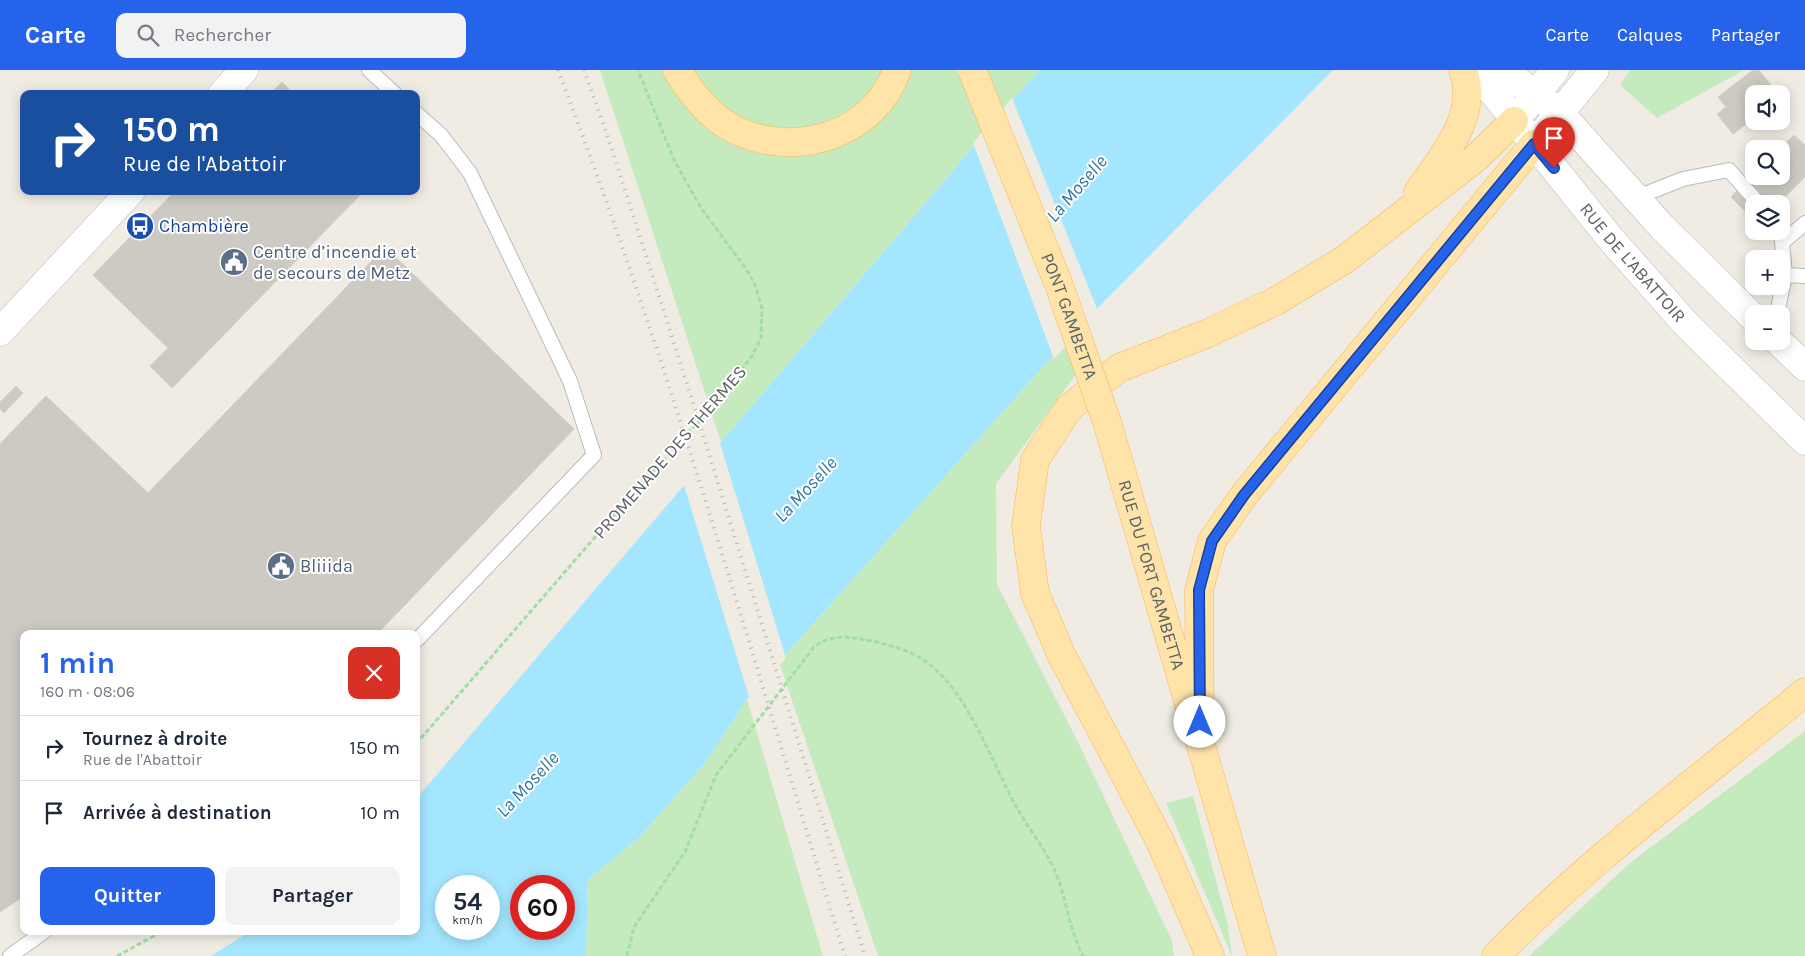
<!DOCTYPE html>
<html lang="fr">
<meta charset="utf-8">
<style>
:root{--surface:#fff;--page:#f2f2f3;--text:#1f2937;--muted:#747a83;--line:#e0e1e3;--accent:#2563eb}
body{margin:0;font-family:Karla,sans-serif;background:var(--page);color:var(--text);height:100vh;display:flex;flex-direction:column;font-size:19px;white-space:nowrap}
*{box-sizing:border-box;margin:0}
p{font-size:16px;color:var(--muted)}
.icon{flex:none;width:28px;height:28px;fill:none;stroke:currentColor;stroke-width:2;stroke-linecap:round;stroke-linejoin:round}
.map{position:relative;flex:1;overflow:hidden}
.drawer{position:absolute;left:20px;top:560px;width:400px;height:305px;display:flex;flex-direction:column;background:var(--surface);border-radius:10px;box-shadow:0 2px 12px #0003}
.drawer>*{flex:none}
.top-card{position:absolute;left:20px;top:20px;width:400px;height:105px;border-radius:10px;box-shadow:0 2px 12px #0003;background:#1a4fa0;color:#fff;overflow:hidden}
.fabs{position:absolute;left:1745px;top:15px;display:grid;gap:10px}
.fabs a{display:grid;place-items:center;width:45px;height:45px;border-radius:10px;background:var(--surface);box-shadow:0 2px 12px #0003;font-size:25px}
.speed{position:absolute;left:435px;top:805px;display:flex;gap:10px;font-size:25px;font-weight:700;text-align:center}
.speed>*{display:grid;place-content:center;width:65px;height:65px;border-radius:50%;background:var(--surface);box-shadow:0 2px 12px #0003;line-height:1}
.speed small{font-size:12px;font-weight:400}
.speed .limit{border:8px solid #d22;background:#fff;color:#111}
.pin{position:absolute;display:grid;place-items:center;width:42px;height:42px;color:#fff;margin:-51px -21px;border-radius:50% 50% 50% 0;rotate:-45deg;box-shadow:0 0 5px #0007}
.pin .icon{rotate:45deg}
.me{position:absolute;width:55px;margin:-28px;rotate:0deg;stroke-linejoin:round;filter:drop-shadow(0 0 4px #0008)}
.turn{display:flex;align-items:center;gap:18px;height:105px;padding:0 20px;font-size:22px}
.turn .icon{width:65px;height:65px;stroke-width:2.5}
.turn b{display:block;font-size:35px;line-height:42px}
.round{display:grid;place-items:center;flex:none;width:52px;height:52px;border-radius:10px;background:var(--page)}
.summary{display:flex;align-items:center;justify-content:space-between;height:85px;padding:0 20px}
h1{font-size:30px;font-weight:700;line-height:38px;color:var(--accent)}
.cta{display:flex;gap:10px;margin-top:auto;padding:10px 20px}
.cta a{flex:1;height:58px;border-radius:10px;background:var(--accent);color:#fff;font-size:20px;font-weight:700;line-height:58px;text-align:center}
.cta a+a{background:var(--page);color:var(--text)}
ul{padding:0;list-style:none}
li{display:flex;align-items:center;gap:15px;height:65px;padding:0 20px;border-top:1px solid var(--line)}
li div{flex:1}
li b{display:block;font-size:19px}
li em{font-style:normal}
header{display:flex;align-items:center;gap:30px;box-sizing:border-box;height:70px;padding:0 25px;background:var(--accent);color:#fff}
header strong{font-size:24px}
nav{display:flex;gap:28px;margin-inline-start:auto;font-size:18px}
.search{width:350px;height:45px;background:var(--page);display:flex;align-items:center;gap:12px;box-sizing:border-box;padding:0 18px;border-radius:10px;color:var(--muted);font-size:19px}
.map>svg:first-child{display:block}
.green{fill:#c5eabe}
.water{fill:#a5e6ff;fill-rule:evenodd}
.pier{fill:#f0ece4}
.building{fill:#cdc9c3;stroke:#d6ccc2}
.lines{fill:none;stroke-linecap:round;stroke-linejoin:round}
.service-casing{stroke:#b7bbbf;stroke-width:16}
.secondary-casing{stroke:#b5bbc0;stroke-width:29}
.primary-casing{stroke:#ffb24e;stroke-width:29}
.path{stroke:#a0dea6;stroke-width:3;stroke-dasharray:5 2.5;stroke-linecap:butt}
.service{stroke:#fff;stroke-width:14}
.secondary{stroke:#fff;stroke-width:28}
.primary{stroke:#ffe4aa;stroke-width:28}
.rail{stroke:#b4b5b6;stroke-width:4;stroke-dasharray:1 6;stroke-linecap:butt}
.primary-bridge-casing{stroke:#ffb24e;stroke-width:29;stroke-linecap:butt}
.primary-bridge{stroke:#ffe4aa;stroke-width:28}
.route-casing{stroke:#184099;stroke-width:12}
.route{stroke:#2563eb;stroke-width:9}
.labels{text-anchor:middle;stroke-width:4;stroke-linejoin:round;paint-order:stroke}
.transit-label{font-size:18px;fill:#164399;stroke:#fff;text-anchor:start}
.service-label{font-size:18px;fill:#4e5e75;stroke:#fff;text-anchor:start}
.street-label{font-size:18px;fill:#5c6266;stroke:#fff}
.water-label{font-size:19px;font-style:italic;fill:#3078a0;stroke:#fff}
</style>
<header>
<strong>Carte</strong>
<div class="search"><svg class="icon" aria-label="search" viewBox="0 0 24 24"><circle cx="10" cy="10" r="6"/><path d="M15 15l6 6"/></svg>Rechercher</div>
<nav><a>Carte</a><a>Calques</a><a>Partager</a></nav>
</header>
<div class="map">
<svg width="1805" height="886" viewBox="0 0 1805 886">
<rect width="100%" height="100%" fill="#f0ece4"/>
<!-- green -->
<path class="green" d="M600 0H1039L721 372Z
M1630 0H1744L1657 48 1620 15Z
M1075 261 1084 293 996 414 997 514 1078 672 1172 871 1174 886H878L779 592Z
M747 629 823 886H586L588 809 638 769 708 689Z
M1805 661V886H1529L1630 793Z
M1193 726 1227 851 1232 886 1166 733Z"/>
<!-- water -->
<path class="water" d="M1039 0H1333L1075 261 779 592 747 629 708 689 638 769 588 809 586 886H211L251 861H416V729ZM446 816H489V859H446ZM521 816H564V859H521Z"/>
<!-- pier -->
<path class="pier" d="M1012 28 1098 241 1054 289 973 73Z
M719 370 786 588 750 630 683 412Z"/>
<!-- building -->
<path class="building" d="M1753 0H1759L1778 24H1754V48L1733 64 1717 44 1726 37 1718 27Z
M282 12 294 24H270Z
M1794 65 1805 75V107L1778 134H1754V150L1731 127 1754 104V106H1781L1780 79Z
M175 121H364L172 318 150 296 168 278 93 205Z
M385 177 574 359 377 564H24V826L0 842V374L46 326 148 423Z
M16 316 23 323 4 343 0 339V332Z"/>
<g class="lines">
<defs>
<path id="service" d="M369 0 395 24
M416 43 441 65 470 103 570 311 594 385 416 571
M1635 128 1683 109 1729 100 1759 134
M1782 173 1805 153
M1785 205 1805 206
M1777 244 1785 205 1781 161
M10 886 45 861"/>
<g id="secondary">
<path id="s1" d="M1475 0 1610 168 1686 254 1805 371"/>
<path d="M1503 0 1560 43 1662 157 1754 248"/>
<path d="M222 24 244 0"/>
<path d="M1525 38 1555 0"/>
<path d="M1534 74 1595 0"/>
<path d="M0 262 131 121"/>
<path d="M1778 271 1805 297"/>
</g>
<g id="primary">
<path d="M677 0C692 25 714 52 742 63 801 87 875 63 897 0"/>
<path d="M1418 122C1442 87 1480 45 1463 0"/>
<path id="s2" d="M1108 355 1262 886"/>
<path d="M1200 671 1199 520 1212 471 1244 425 1534 74"/>
<path d="M1210 886 1160 771 1061 584 1035 523 1026 456 1035 390 1069 338 1119 298 1206 264 1276 231 1344 190 1476 88 1514 51"/>
<path d="M1496 886C1590 789 1701 708 1805 622"/>
</g>
</defs>
<!-- service casing -->
<use href="#service" class="service-casing"/>
<!-- secondary casing -->
<use href="#secondary" class="secondary-casing"/>
<!-- primary casing -->
<use href="#primary" class="primary-casing"/>
<!-- path -->
<path class="path" d="M416 674 615 444 717 331 752 286 761 268 762 238 754 212 744 196 701 138 674 90 638 0
M117 886 163 861
M627 886 634 857 685 782 716 705 814 577C832 563 851 567 872 571 890 575 909 580 925 591 968 620 992 694 1017 738 1029 760 1048 782 1057 806 1067 833 1070 861 1083 886"/>
<!-- service -->
<use href="#service" class="service"/>
<!-- secondary -->
<use href="#secondary" class="secondary"/>
<!-- primary -->
<use href="#primary" class="primary"/>
<!-- rail -->
<path class="rail" d="M558 0C669 290 753 590 845 886
M584 0 611 76 695 339 865 886"/>
<defs>
<g id="primary-bridge">
<path id="s3" d="M972 0 1059 215 1108 355"/>
</g>
</defs>
<!-- primary-bridge casing -->
<use href="#primary-bridge" class="primary-bridge-casing"/>
<!-- primary-bridge -->
<use href="#primary-bridge" class="primary-bridge"/>
</g>
<g class="lines">
<defs>
<path id="route" d="M1200 652 1199 520 1212 471 1244 425 1534 74 1554 98"/>
</defs>
<!-- route casing -->
<use href="#route" class="route-casing"/>
<!-- route -->
<use href="#route" class="route"/>
</g>
<!-- icons -->
<defs>
<symbol id="bus-disc" viewBox="-11 -11 22 22"><circle r="9.5" fill="#1a4fb4" stroke="#fff"/><path d="M-5-6H5V4H4V6H2V4H-2V6H-4V4H-5ZM-3.5-4V0h7V-4ZM-3.5 1.2v1.5H-2V1.2ZM2 1.2v1.5H3.5V1.2Z" fill="#fff"/></symbol>
<symbol id="civic-disc" viewBox="-11 -11 22 22"><circle r="9.5" fill="#5c6f8a" stroke="#fff"/><path d="M-.6-6.5H3V-4.5H.6V-3L4-1V1h2V6H-6V1h2V-1L-.6-3ZM-1.2 2.5V6h2.4V2.5Z" fill="#fff"/></symbol>
</defs>
<g fill-rule="evenodd">
<use href="#bus-disc" x="124" y="140" width="32" height="32"/>
<use href="#civic-disc" x="218" y="176" width="32" height="32"/>
<use href="#civic-disc" x="265" y="480" width="32" height="32"/>
</g>
<g class="labels">
<!-- transit labels -->
<g class="transit-label">
<text x="159" y="162">Chambière</text>
</g>
<!-- service labels -->
<g class="service-label">
<text x="253" y="188">Centre d’incendie et<tspan x="253" dy="21">de secours de Metz</tspan></text>
<text x="300" y="502">Bliiida</text>
</g>
<!-- street labels -->
<g class="street-label">
<text dy="6" stroke="none"><textPath href="#s1" startOffset="249">RUE DE L'ABATTOIR</textPath></text>
<text dy="6" stroke="none"><textPath href="#s3" startOffset="265">PONT GAMBETTA</textPath></text>
<text transform="translate(670 382) rotate(-49)" y="6">PROMENADE DES THERMES</text>
<text dy="6" stroke="none"><textPath href="#s2" startOffset="156">RUE DU FORT GAMBETTA</textPath></text>
</g>
<!-- water labels -->
<g class="water-label">
<text transform="translate(1076 118) rotate(-49)" y="7">La Moselle</text>
<text transform="translate(805 419) rotate(-47)" y="7">La Moselle</text>
<text transform="translate(527 714) rotate(-47)" y="7">La Moselle</text>
</g>
</g>
</svg>
<div class="fabs">
<a><svg class="icon" aria-label="sound" viewBox="0 0 24 24"><path d="M4 9h4l5-4v14l-5-4H4zM17 9q2 3 0 6"/></svg></a>
<a><svg class="icon" aria-label="search" viewBox="0 0 24 24"><circle cx="10" cy="10" r="6"/><path d="M15 15l6 6"/></svg></a>
<a><svg class="icon" aria-label="layers" viewBox="0 0 24 24"><path d="M12 4l9 5-9 5-9-5zM3 14l9 5 9-5"/></svg></a>
<a>+</a>
<a>−</a>
</div>
<div class="speed"><div>54<small>km/h</small></div><div class="limit">60</div></div>
<div class="pin" style="left:1554px;top:98px;background:#d93025"><svg class="icon" aria-label="arrive" viewBox="0 0 24 24"><path d="M6 21V4h12l-3 4 3 4H6"/></svg></div>
<svg class="me" style="left:1200px;top:652px" viewBox="-20 -20 40 40"><circle r="19" fill="#fff"/><path d="M0-13L10 11 0 6-10 11z" fill="#2563eb"/></svg>
<div class="top-card">
<div class="turn"><svg class="icon" aria-label="right" viewBox="0 0 24 24"><path d="M7 20v-9h11M14 6l5 5-5 5"/></svg><div><b>150 m</b>Rue de l'Abattoir</div></div>
</div>
<section class="drawer">
<div class="summary"><div><h1>1 min</h1><p>160 m · 08:06</p></div><a class="round" style="background:#d93025;color:#fff"><svg class="icon" aria-label="close" viewBox="0 0 24 24"><path d="M6 6l12 12M18 6L6 18"/></svg></a></div>
<ul>
<li><svg class="icon" aria-label="right" viewBox="0 0 24 24"><path d="M7 20v-9h11M14 6l5 5-5 5"/></svg><div><b>Tournez à droite</b><p>Rue de l'Abattoir</p></div><em>150 m</em></li>
<li><svg class="icon" aria-label="arrive" viewBox="0 0 24 24"><path d="M6 21V4h12l-3 4 3 4H6"/></svg><div><b>Arrivée à destination</b></div><em>10 m</em></li>
</ul>
<div class="cta"><a>Quitter</a><a>Partager</a></div>
</section>
</div>
